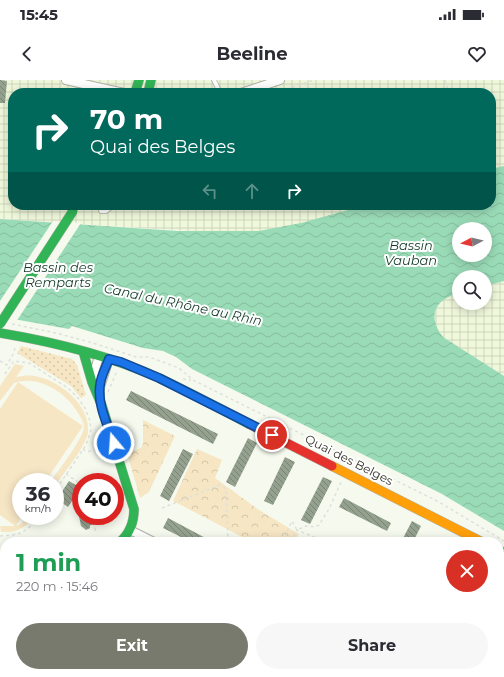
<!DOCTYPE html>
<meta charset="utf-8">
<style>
:root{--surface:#fff;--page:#f7f7f7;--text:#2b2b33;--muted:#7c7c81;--accent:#777a6d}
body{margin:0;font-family:Montserrat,sans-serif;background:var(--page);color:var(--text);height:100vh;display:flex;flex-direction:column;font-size:15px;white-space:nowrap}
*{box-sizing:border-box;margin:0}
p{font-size:13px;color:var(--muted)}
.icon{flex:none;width:22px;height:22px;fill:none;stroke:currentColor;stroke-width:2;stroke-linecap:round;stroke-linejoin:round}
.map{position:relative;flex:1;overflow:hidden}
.panel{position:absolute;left:0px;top:457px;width:504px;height:140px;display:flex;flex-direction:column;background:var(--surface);border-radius:16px 16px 0 0;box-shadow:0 2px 10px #0003}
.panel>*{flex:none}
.hud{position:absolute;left:8px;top:8px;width:488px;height:122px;border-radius:16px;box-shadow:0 2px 10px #0003;background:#00695c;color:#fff;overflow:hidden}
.needle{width:26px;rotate:263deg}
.controls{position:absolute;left:452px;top:142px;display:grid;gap:8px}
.controls a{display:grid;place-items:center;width:40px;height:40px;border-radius:50%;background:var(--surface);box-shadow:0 2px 10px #0003;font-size:20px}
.speed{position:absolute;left:12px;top:393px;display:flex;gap:8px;font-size:20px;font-weight:700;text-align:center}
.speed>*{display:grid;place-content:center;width:52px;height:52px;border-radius:50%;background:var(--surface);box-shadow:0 2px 10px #0003;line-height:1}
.speed small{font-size:10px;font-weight:400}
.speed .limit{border:6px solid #d22;background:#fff;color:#111}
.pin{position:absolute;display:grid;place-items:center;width:34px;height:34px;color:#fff;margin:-17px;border:2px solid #fff;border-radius:50%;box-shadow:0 1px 4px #0007}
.me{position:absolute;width:44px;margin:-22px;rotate:342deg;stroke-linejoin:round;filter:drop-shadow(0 0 3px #0008)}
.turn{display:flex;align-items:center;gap:14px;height:84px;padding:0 16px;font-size:18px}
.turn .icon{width:52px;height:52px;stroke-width:2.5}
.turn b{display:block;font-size:28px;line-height:34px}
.lanes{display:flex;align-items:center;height:38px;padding:0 16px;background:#0003;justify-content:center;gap:20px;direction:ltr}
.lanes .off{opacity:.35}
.round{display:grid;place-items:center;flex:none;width:42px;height:42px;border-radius:21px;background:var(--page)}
.summary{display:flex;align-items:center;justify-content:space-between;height:68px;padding:0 16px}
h1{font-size:24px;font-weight:700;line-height:30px;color:#1e9e55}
.button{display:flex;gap:8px;margin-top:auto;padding:8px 16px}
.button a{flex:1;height:46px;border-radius:24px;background:var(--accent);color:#fff;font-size:16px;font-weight:700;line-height:46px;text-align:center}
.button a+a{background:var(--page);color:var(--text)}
.status{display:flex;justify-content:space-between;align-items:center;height:28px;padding:0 20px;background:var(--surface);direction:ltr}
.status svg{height:11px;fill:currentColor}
header{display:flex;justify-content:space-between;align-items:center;height:52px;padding:0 16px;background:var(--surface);font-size:18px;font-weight:700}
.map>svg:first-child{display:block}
.built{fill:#eff8db}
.industrial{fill:url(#industrial-grid);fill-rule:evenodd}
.grass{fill:url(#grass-dots)}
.park{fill:url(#park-crowns)}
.pitch{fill:#f6e6c4}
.water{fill:url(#water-waves);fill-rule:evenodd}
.pier{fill:#f6faee}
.building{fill:url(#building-back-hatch)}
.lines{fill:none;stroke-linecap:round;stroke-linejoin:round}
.lane-casing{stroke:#aeb1a6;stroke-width:5.5}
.street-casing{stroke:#aeb1a6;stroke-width:10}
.fast-casing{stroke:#aeb1a6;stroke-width:10}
.slow-casing{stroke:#aeb1a6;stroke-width:10}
.jam-casing{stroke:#aeb1a6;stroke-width:10}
.path{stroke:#dee0dc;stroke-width:1.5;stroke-dasharray:3 3;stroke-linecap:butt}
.lane{stroke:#fefefc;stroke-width:4}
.street{stroke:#fefefc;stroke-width:8}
.fast{stroke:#30b455;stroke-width:9}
.slow{stroke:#ff9f0a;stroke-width:9}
.jam{stroke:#e5322d;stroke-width:9}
.fast-bridge-casing{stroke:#aeb1a6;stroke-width:10;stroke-linecap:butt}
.fast-bridge{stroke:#30b455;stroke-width:9}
.route-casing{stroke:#114b97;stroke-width:10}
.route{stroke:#1a73e8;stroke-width:7}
.labels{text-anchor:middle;stroke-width:4;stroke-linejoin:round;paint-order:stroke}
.street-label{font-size:12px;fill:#323528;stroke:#fff}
.water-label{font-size:13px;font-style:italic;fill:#133b29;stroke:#fff}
</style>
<div class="status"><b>15:45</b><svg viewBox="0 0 49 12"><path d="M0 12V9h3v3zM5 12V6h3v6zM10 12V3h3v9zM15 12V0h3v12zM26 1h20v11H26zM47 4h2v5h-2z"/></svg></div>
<header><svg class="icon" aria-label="back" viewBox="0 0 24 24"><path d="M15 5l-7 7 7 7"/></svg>Beeline<svg class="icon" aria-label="heart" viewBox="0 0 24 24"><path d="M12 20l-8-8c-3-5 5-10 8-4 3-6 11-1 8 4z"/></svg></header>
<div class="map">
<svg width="504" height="597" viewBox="0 0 504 597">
<defs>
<pattern id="industrial-grid" width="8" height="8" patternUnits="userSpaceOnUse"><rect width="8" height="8" fill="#eff8db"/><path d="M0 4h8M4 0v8" fill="none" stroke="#cdd5bc"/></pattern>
<pattern id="grass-dots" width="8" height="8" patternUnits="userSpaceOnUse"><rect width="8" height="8" fill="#f6e6c4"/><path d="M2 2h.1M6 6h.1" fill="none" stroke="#d3c6a8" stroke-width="1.8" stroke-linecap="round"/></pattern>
<pattern id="park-crowns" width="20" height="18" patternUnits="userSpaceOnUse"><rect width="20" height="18" fill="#f6e6c4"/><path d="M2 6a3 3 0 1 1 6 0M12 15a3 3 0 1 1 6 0" fill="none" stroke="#d3c6a8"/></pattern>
<pattern id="water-waves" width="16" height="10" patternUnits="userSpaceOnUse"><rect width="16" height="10" fill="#9adbb7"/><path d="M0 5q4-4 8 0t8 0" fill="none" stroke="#85bd9d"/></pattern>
<pattern id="building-back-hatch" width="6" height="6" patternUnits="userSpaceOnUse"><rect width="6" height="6" fill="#95a18f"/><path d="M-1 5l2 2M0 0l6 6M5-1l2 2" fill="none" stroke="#7a8475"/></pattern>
</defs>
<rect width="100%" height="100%" fill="#f6faee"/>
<!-- built -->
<path class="built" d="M212 592H321V595L320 597H208Z"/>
<!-- industrial -->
<path class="industrial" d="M0 0H504V296L443 257 435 243 203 152 0 139ZM13 13H491V125H13ZM459 149H485V175H459ZM459 197H485V223H459Z"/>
<!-- grass -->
<path class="grass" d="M21 266 72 279 77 285 86 315 81 318 71 306 17 273Z"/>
<!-- park -->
<path class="park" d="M143 340 175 356 149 412 140 418 127 373 141 368 143 364Z
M197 369 222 380 215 398 259 430 299 454 294 462H252L173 421Z
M499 478 504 481V597H344L346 592H499Z"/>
<!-- pitch -->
<path class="pitch" d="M15 284 24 286 16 297C23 296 28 295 35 296 58 300 90 324 88 351 88 364 63 394 55 406V402H50C58 391 83 359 84 347 84 342 81 338 78 333 67 313 38 294 14 303L0 321V306Z
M18 302 83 346 45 402H21V436H22L16 446 21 444 27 436H34C26 448 16 453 1 452L0 446H15L0 435V329Z"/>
<!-- water -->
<path class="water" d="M504 86V201L485 206V197H459V213C434 220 427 236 443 257L504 296V451L442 414 192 289 176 277 163 271 143 268 72 246 69 249 19 240 0 239V139L178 151H259L301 143 366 125H491V89ZM459 149H485V175H459Z"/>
<!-- pier -->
<path class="pier" d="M53 141 81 143 16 242 0 241V221Z"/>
<!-- building -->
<path class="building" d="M0 0 7 1 5 23H0Z
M131 311 218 354 213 364 126 320Z
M248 358 257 363 235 407 226 402Z
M183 369 193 374 169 421 160 416Z
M285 377 295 382 273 425 264 421Z
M323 397 332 401 310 444 301 440Z
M69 401 81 408 68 427 57 419Z
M344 418 391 443 387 451 339 427Z
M79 436H90L92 445H90V448L86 450 81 446Z
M168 438 213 462H190L177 455 163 448Z
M412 441 421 446 413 462H401Z"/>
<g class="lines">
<defs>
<path id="lane" d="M214 0 220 13
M101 131H106L114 125
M0 492 5 495"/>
<path id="street" d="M66 0 124 13
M241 13 280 0
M92 300 99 276
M100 317V307L109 279
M130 450 154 462
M0 546 5 542
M11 592V597
M198 597 202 592
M333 597 334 592"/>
<path id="fast" d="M135 13 139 0
M148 13 151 0
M0 253C54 262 108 275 159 298 189 312 219 328 249 344
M83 271 92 302 102 326 134 429C134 442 130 453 120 462
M499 470 504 473"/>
<path id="slow" d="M332 386 482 462"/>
<path id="jam" d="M249 344 332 386"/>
</defs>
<!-- lane casing -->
<use href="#lane" class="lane-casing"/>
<!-- street casing -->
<use href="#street" class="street-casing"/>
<!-- fast casing -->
<use href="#fast" class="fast-casing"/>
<!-- slow casing -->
<use href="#slow" class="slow-casing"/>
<!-- jam casing -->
<use href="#jam" class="jam-casing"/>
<!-- path -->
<path class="path" d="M445 0 449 13
M226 13 234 10
M275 13 314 0
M12 244 56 253 93 263 136 277H149L179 288 193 300 439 422 504 461
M0 281 7 285 13 274 16 265
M5 294 14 281 29 283 68 308 78 318 85 328 90 341 91 350 86 365 55 411
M183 299 191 300
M108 312 117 291
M83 369 87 372 105 366
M66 394 81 404
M162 428 220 405 226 409 228 461
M92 436 96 453
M0 456C20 455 27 453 38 436
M282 462 292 441 297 450 306 446 315 447 319 445 329 429 341 402
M291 462 297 450 326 462
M499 511 504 514
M499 545H504
M0 556 5 557
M499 565 504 567
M399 592 401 597
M452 592 460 597
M452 592 453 597
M342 597 344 592
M388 597 390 592"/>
<!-- lane -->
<use href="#lane" class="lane"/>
<!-- street -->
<use href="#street" class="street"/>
<!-- fast -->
<use href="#fast" class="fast"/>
<!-- slow -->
<use href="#slow" class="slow"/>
<!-- jam -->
<use href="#jam" class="jam"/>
<defs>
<path id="fast-bridge" d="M0 244 73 131"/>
</defs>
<!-- fast-bridge casing -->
<use href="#fast-bridge" class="fast-bridge-casing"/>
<!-- fast-bridge -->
<use href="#fast-bridge" class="fast-bridge"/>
</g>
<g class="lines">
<defs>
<path id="route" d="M114 363C108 346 97 324 100 305 101 296 106 287 109 279L121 282 159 298 272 355"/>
</defs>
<!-- route casing -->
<use href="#route" class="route-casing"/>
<!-- route -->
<use href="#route" class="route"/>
</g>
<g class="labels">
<!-- street labels -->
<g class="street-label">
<text transform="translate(349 380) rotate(27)" y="4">Quai des Belges</text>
</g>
<!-- water labels -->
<g class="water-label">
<text x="411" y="170">Bassin<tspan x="411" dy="15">Vauban</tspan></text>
<text x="58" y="192">Bassin des<tspan x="58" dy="15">Remparts</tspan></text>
<text transform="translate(183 224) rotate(12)" y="5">Canal du Rhône au Rhin</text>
</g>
</g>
</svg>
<div class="controls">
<a><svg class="needle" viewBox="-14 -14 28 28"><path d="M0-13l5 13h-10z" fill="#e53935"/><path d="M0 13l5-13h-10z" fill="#7c7c81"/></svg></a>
<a><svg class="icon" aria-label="search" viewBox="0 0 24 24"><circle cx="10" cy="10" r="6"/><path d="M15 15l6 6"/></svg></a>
</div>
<div class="speed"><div>36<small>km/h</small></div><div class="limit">40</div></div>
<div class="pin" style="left:272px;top:355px;background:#d93025"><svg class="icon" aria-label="arrive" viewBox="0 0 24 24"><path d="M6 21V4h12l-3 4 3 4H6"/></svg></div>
<svg class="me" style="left:114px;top:363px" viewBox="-20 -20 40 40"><circle r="17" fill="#1a73e8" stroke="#fff" stroke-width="3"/><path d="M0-11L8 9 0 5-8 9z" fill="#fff"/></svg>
<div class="hud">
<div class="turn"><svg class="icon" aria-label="right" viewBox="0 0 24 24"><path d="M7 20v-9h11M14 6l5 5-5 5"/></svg><div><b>70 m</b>Quai des Belges</div></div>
<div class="lanes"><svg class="icon off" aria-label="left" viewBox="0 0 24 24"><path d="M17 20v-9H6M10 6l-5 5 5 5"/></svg><svg class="icon off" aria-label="ahead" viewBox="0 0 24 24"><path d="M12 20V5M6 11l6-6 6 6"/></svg><svg class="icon" aria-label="right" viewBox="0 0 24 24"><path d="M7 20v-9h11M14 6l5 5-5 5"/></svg></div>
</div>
<section class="panel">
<div class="summary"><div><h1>1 min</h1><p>220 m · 15:46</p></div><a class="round" style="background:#d93025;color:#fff"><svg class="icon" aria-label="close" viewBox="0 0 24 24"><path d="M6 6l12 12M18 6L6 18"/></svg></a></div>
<div class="button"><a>Exit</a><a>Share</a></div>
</section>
</div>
